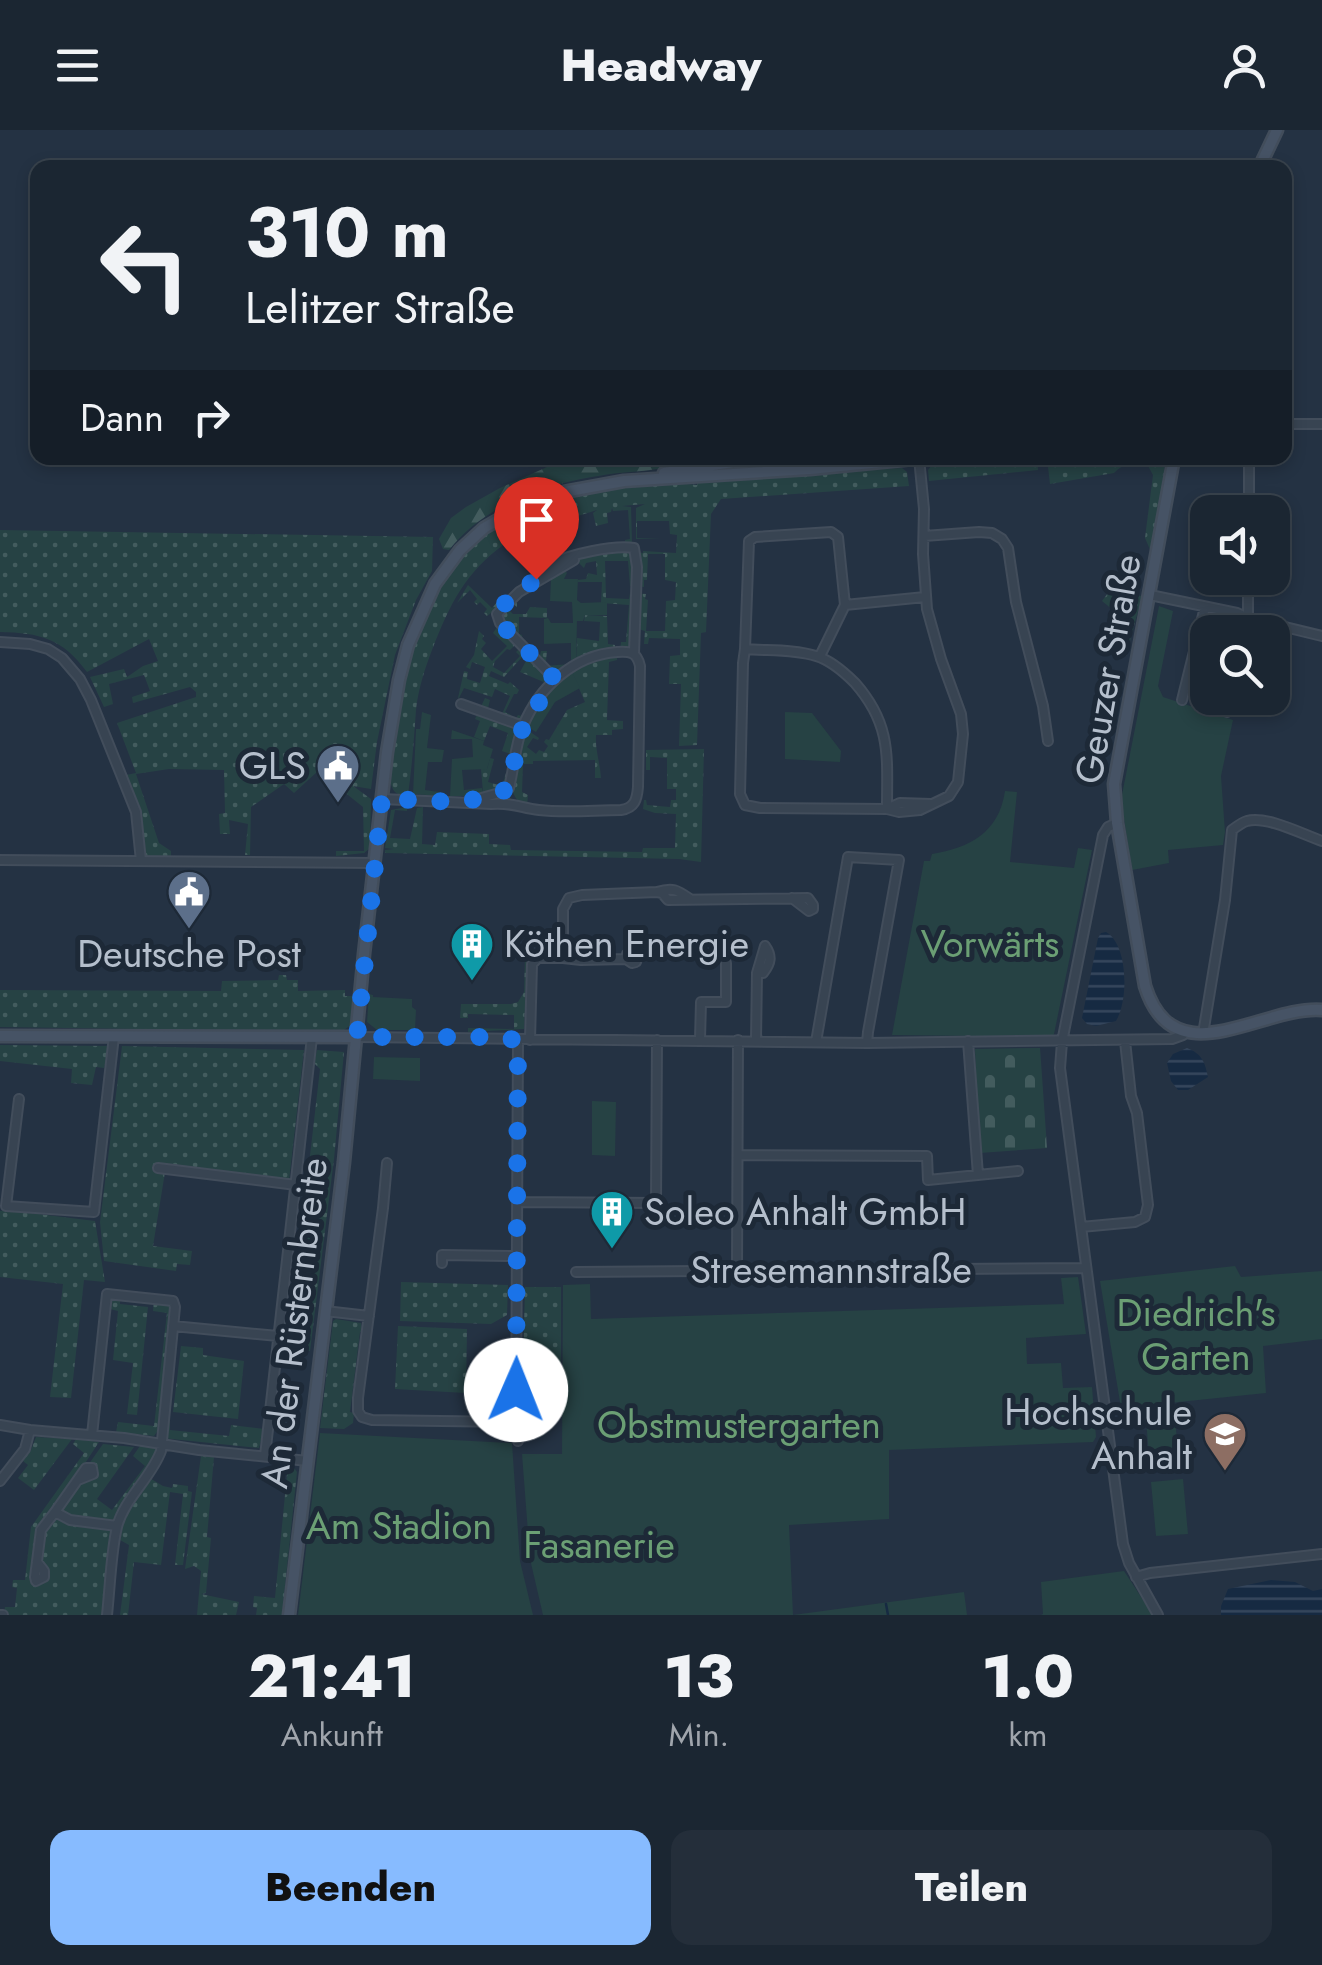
<!DOCTYPE html>
<html lang="de">
<meta charset="utf-8">
<style>
:root{--surface:#1b2632;--page:#242e3a;--text:#f1f3f6;--muted:#a0a5ac;--line:#39434d;--accent:#87bbff}
body{margin:0;font-family:Jost,sans-serif;background:var(--page);color:var(--text);height:100vh;display:flex;flex-direction:column;font-size:38px;white-space:nowrap}
*{box-sizing:border-box;margin:0}
p{font-size:32px;color:var(--muted)}
.icon{flex:none;width:55px;height:55px;fill:none;stroke:currentColor;stroke-width:2;stroke-linecap:round;stroke-linejoin:round}
.map{position:relative;height:1485px;overflow:hidden}
.sheet{display:flex;flex-direction:column;background:var(--surface);flex:1}
.sheet>*{flex:none}
.guide{position:absolute;left:30px;top:30px;width:1262px;height:305px;border-radius:20px;box-shadow:0 5px 15px #0003,0 0 0 2px var(--line);background:#1b2632;color:var(--text);overflow:hidden}
.fabs{position:absolute;left:1190px;top:365px;display:grid;gap:20px}
.fabs a{display:grid;place-items:center;width:100px;height:100px;border-radius:20px;background:var(--surface);box-shadow:0 5px 15px #0003,0 0 0 2px var(--line);font-size:50px}
.pin{position:absolute;display:grid;place-items:center;width:85px;height:85px;color:#fff;margin:-102px -42px;border-radius:50% 50% 50% 0;rotate:-45deg;box-shadow:0 0 10px #0007}
.pin .icon{rotate:45deg}
.me{position:absolute;width:110px;margin:-55px;rotate:1deg;stroke-linejoin:round;filter:drop-shadow(0 0 8px #0008)}
.turn{display:flex;align-items:center;gap:35px;height:210px;padding:0 50px;font-size:45px}
.turn .icon{width:130px;height:130px;stroke-width:2.5}
.turn b{display:block;font-size:70px;line-height:85px}
.then{display:flex;align-items:center;height:95px;padding:0 50px;background:#0003;gap:20px;font-size:38px}
.eta{display:flex;justify-content:space-evenly;align-items:center;height:170px;text-align:center}
.eta b{font-size:60px;font-weight:800;line-height:70px}
.button{display:flex;gap:20px;margin-top:auto;padding:20px 50px}
.button a{flex:1;height:115px;border-radius:20px;background:var(--accent);color:#111;font-size:40px;font-weight:800;line-height:115px;text-align:center}
.button a+a{background:var(--page);color:var(--text)}
header{display:flex;justify-content:space-between;align-items:center;height:130px;padding:0 50px;background:var(--surface);font-size:45px;font-weight:800}
.map>svg:first-child{display:block}
.grass{fill:url(#grass-dots);fill-rule:evenodd}
.forest{fill:url(#forest-firs)}
.cemetery{fill:url(#cemetery-stones)}
.green{fill:#264244}
.water{fill:url(#water-rules)}
.lines{fill:none;stroke-linecap:round;stroke-linejoin:round}
.stream{stroke:#162a42;stroke-width:2.5}
.street-casing{stroke:#424d5b;stroke-width:12}
.secondary-casing{stroke:#424d5b;stroke-width:15}
.street{stroke:#384452;stroke-width:8}
.secondary{stroke:#465365;stroke-width:10}
.route{stroke:#1a73e8;stroke-width:18;stroke-dasharray:0 32.4}
.labels{text-anchor:middle;stroke-width:10;stroke-linejoin:round;paint-order:stroke}
.street-label{font-size:38px;fill:#b5bfcc;stroke:#1d2937}
.poi-label{font-size:38px;fill:#b5bfcc;stroke:#1d2937;text-anchor:end}
.park-label{font-size:38px;fill:#6b9f74;stroke:#1d2937}
</style>
<header><svg class="icon" aria-label="menu" viewBox="0 0 24 24"><path d="M4 6h16M4 12h16M4 18h16"/></svg>Headway<svg class="icon" aria-label="person" viewBox="0 0 24 24"><circle cx="12" cy="8" r="4"/><path d="M4 21q1-7 8-7t8 7"/></svg></header>
<div class="map">
<svg width="1322" height="1485" viewBox="0 0 1322 1485">
<defs>
<pattern id="grass-dots" width="8" height="8" patternUnits="userSpaceOnUse" patternTransform="scale(2.5)"><rect width="8" height="8" fill="#264244"/><path d="M2 2h.1M6 6h.1" fill="none" stroke="#435c5e" stroke-width="1.8" stroke-linecap="round"/></pattern>
<pattern id="forest-firs" width="22" height="20" patternUnits="userSpaceOnUse" patternTransform="scale(2.5)"><rect width="22" height="20" fill="#264244"/><path d="M5 1l3.5 6h-7zM16 11l3.5 6h-7z" fill="#435c5e"/></pattern>
<pattern id="cemetery-stones" width="16" height="16" patternUnits="userSpaceOnUse" patternTransform="scale(2.5)"><rect width="16" height="16" fill="#264244"/><path d="M2 7V4a2 2 0 0 1 4 0v3zM10 15v-3a2 2 0 0 1 4 0v3z" fill="#435c5e"/></pattern>
<pattern id="water-rules" width="6" height="5" patternUnits="userSpaceOnUse" patternTransform="scale(2.5)"><rect width="6" height="5" fill="#162a42"/><path d="M0 2.5h6" fill="none" stroke="#36475c"/></pattern>
</defs>
<rect width="100%" height="100%" fill="#243243"/>
<!-- grass -->
<path class="grass" d="M970 328H1037L1038 340 929 351 928 340 932 335 940 334V331Z
M1047 328H1166L1152 424 1145 408 1153 345 1146 332C1133 333 1123 333 1114 343L1050 354Z
M902 338 907 342 909 356 721 369 711 384 706 502 701 503 697 615 679 616 681 554H669L670 526 680 525V509L649 508 648 514H644L645 501 635 498 634 523 620 522 621 512H626L629 475 601 473 602 452H578V450L586 449 588 443 597 445 596 431 586 433 584 438 575 429C586 423 604 418 618 418 626 417 635 422 643 423V421L676 423 677 405 670 404 669 391H637V408H660L636 409V378L645 374 622 376 631 377 632 413 625 414V410L630 409 628 380 613 381 612 378 611 382 607 383 608 393 596 396 593 383 597 380 533 400 524 404 525 408 509 417 506 413C465 442 450 474 432 520 425 538 418 560 416 580 414 608 412 637 408 665 396 665 393 663 390 650 402 561 411 449 497 397 519 384 543 376 568 369 609 357 655 350 697 355L699 347ZM648 424H665V450L676 452 675 470 666 471 665 501H646L648 470 645 469 646 464 630 463 629 469 606 468 605 431H628L630 456 644 457V450H647Z
M0 400 433 407 432 441 416 470 395 525 377 612 371 659 353 656 371 669 370 718 364 723 336 726V721H364L363 677 318 641 294 663 284 654 251 677 250 725H245L248 694 229 690 230 704H220L219 684 225 683 224 640 169 639 136 644 159 713 171 721V730H141L136 682 121 646 136 643 117 593 196 567V562L190 557 133 573 132 567 150 561 144 545 109 554 113 574 104 577 90 547 124 539 127 547 143 536 158 531 149 509 87 542C62 508 40 503 0 502Z
M468 455 492 478 499 470 504 475 517 469V477L513 474 508 479 513 484H526L530 477 547 478V488L519 487V504L522 505 523 512H518L510 520 507 519 495 531 493 537 504 543 520 526 516 522 522 516 536 518V524L540 525 541 521H547L546 531 542 536 555 549 523 597 539 608 538 610 533 608 527 617 536 624 539 620 544 622 548 616 544 612 546 609 549 610 567 580 585 572 570 538 576 534 577 508 599 511 600 492 584 491 585 485 607 486 608 514 615 515V522L617 523V530L609 532 607 590 623 591V599L612 600V605H596C595 620 600 633 601 648H595V630L533 631V634H523L522 662 528 665 527 676C516 673 513 664 510 653L503 658 483 662 481 639H487L490 628 494 629 488 652 502 656 506 643 512 645 513 639 507 637 511 624 502 621 508 603 490 596 484 611 474 607 480 591 475 589 485 568 490 570 488 578 502 584 510 566 495 559 492 567 464 558 459 568H458L464 541 468 542 467 549 480 553 485 537 472 532 470 539 466 537 474 525 479 501 484 506 482 509 486 513 481 519 492 531 507 516 493 503 500 493 497 484 491 483 487 486 484 483 487 479 480 472 477 475 474 472 477 469 470 460 457 473ZM522 527 526 531 520 542 546 553 536 571 530 569 522 586 518 585 514 592 509 591 511 585 505 582 514 564H517L519 560 510 552 508 554 489 546 491 541 504 547Z
M1108 463 1142 466 1126 526 1116 523C1120 497 1125 488 1102 471Z
M704 619 701 732 679 729 385 723V720L394 719 385 718 391 680 407 677V681L395 680 390 708 410 709 417 678 423 677 422 714 435 715 437 702 489 704V714L510 715 511 720 642 722 643 718H675L676 684 655 683 643 679 644 670H646L647 675 670 677 671 670H676V659H667V628L650 627V640H646V620Z
M525 827H534L529 831 527 837 524 899 468 902V898L514 899V885L468 884V888H460L461 874H511L518 872 524 862Z
M279 845H286L287 850H298V861L345 860V866H353L351 895 341 902 0 897V860L221 861 222 851 278 850Z
M0 915 110 916 104 938 96 937 92 955 71 953 72 939 0 931Z
M122 916 304 920 289 1051 166 1036 153 1116 192 1121 190 1135 177 1134 176 1141 104 1131 100 1092Z
M317 920 344 922 334 1029 310 1221 281 1220 283 1190H291L320 939 314 933Z
M6 1080 95 1091 105 1152 84 1150 71 1268 50 1267 63 1154 0 1147V1081Z
M401 1152 508 1155 507 1185 491 1194 400 1191Z
M525 1157H561V1236H523Z
M114 1166 120 1167V1174L148 1177 137 1285 127 1284 133 1233 113 1230 118 1181 110 1179 111 1171Z
M154 1169 173 1171 164 1283H160L159 1299 154 1306 116 1302 118 1292 154 1296 167 1183 153 1181Z
M336 1189 361 1193 363 1202H360L350 1282 354 1283 353 1293 344 1299 320 1298 333 1191Z
M398 1196 467 1199 466 1263 395 1259Z
M181 1216 203 1218V1225L244 1231 238 1289 173 1282Z
M165 1283 170 1284V1300L229 1306 231 1295 264 1299 259 1318 172 1309 164 1308Z
M36 1307 72 1309 34 1360 18 1348 28 1335 23 1331 31 1320Z
M76 1309 99 1312 74 1350 93 1345 86 1338 103 1314 134 1317 97 1369 112 1380 145 1336 133 1326 140 1316 154 1318 158 1321 148 1347 163 1356 172 1358 173 1354 188 1356V1361L192 1362 183 1435H175L183 1364 170 1362 161 1435 134 1432 128 1485H120L129 1415 113 1406 108 1428 103 1485H4L5 1477H15L17 1458 12 1457 13 1450H25L31 1397 84 1323 73 1314Z
M201 1326 214 1327 207 1407 211 1408 206 1463 201 1464 239 1472 236 1485H197L201 1441 194 1436 185 1439Z
M288 1334 294 1338 297 1342 282 1485H256L257 1478 253 1477 254 1466 275 1468Z"/>
<!-- forest -->
<path class="forest" d="M588 328H718C696 332 673 337 650 340 635 342 620 342 604 345 548 353 485 374 449 420L443 419 439 409 451 388 466 377 500 358 556 333Z"/>
<!-- cemetery -->
<path class="cemetery" d="M1040 918 1047 1018 979 1023 975 919Z"/>
<!-- green -->
<path class="green" d="M565 441 567 443 564 449H578L577 470 581 473 607 472V485H585L583 491H577L576 534 570 538 580 558 555 572 536 602 524 595 555 550 542 536 571 534V513L544 514V489L548 488 551 493H573L572 472 550 471 551 449Z
M1159 476 1173 481 1158 556 1163 567 1233 590 1221 646 1225 702 1223 715 1168 720 1169 733 1132 740 1121 670Z
M422 582 431 585 427 618 444 620 442 632H428L425 660 439 662V666L413 664 416 599H420Z
M785 582 812 583 841 621 840 632 785 629Z
M452 600 484 611 483 615 493 619 487 639 462 640 464 660 482 658 483 663 472 666H450L452 629 473 627 472 609H451Z
M1005 661 1017 662 1010 732 1074 738 1078 718 1092 720 1054 904 1051 907 892 905 924 731H930L932 724C969 718 999 703 1005 661Z
M369 864 373 865V867L412 869V877L416 880 415 900H377L367 892Z
M374 927 420 928V951L373 949Z
M592 971 616 972 615 1026 592 1025Z
M1235 1136 1241 1147 1322 1141V1209L1263 1216 1266 1263 1121 1278 1100 1151Z
M1078 1147 1086 1204 1026 1208 1027 1234 1061 1233 1063 1258 1092 1257 1096 1307 1093 1312 889 1320V1389L789 1395 793 1485 964 1462 967 1485H543L530 1429 522 1324H562L563 1155 590 1154 591 1189 1064 1174 1061 1148Z
M1175 1287 1179 1337 1150 1339 1146 1289Z
M320 1303 512 1313 520 1431 533 1485H298Z
M1183 1349 1188 1404 1156 1406 1151 1352Z
M1124 1441 1153 1485H1041L1043 1484 1041 1452Z"/>
<!-- water -->
<path class="water" d="M1106 802C1128 814 1129 870 1116 891L1096 896 1087 894 1082 888 1098 808 1101 803Z
M1187 918C1202 924 1205 932 1208 947L1188 960H1178L1171 951 1167 933 1173 924Z
M1271 1450 1295 1452 1313 1461 1322 1459V1485H1221V1476L1228 1459Z"/>
<g class="lines">
<!-- stream -->
<path class="stream" d="M886 1474 888 1485"/>
<defs>
<path id="street" d="M1285 294H1322
M1249 382V328
M924 406 979 402 992 403 1002 409 1008 418 1016 472 1043 576 1048 611
M533 452C539 446 544 438 551 434 570 424 613 415 634 418L637 437 634 523
M1150 465 1237 483 1248 488 1322 506
M845 475 925 467
M1245 502 1248 488V448
M0 512 30 514 48 519 62 528 80 549 91 570 136 682 141 731
M745 519 749 411 755 407 831 402 838 407 845 475 820 526
M555 549 500 493 497 484 519 462 574 430
M1182 570 1205 477
M461 574 523 596
M1227 582 1230 568
M382 669 491 674C512 672 521 678 539 680 566 683 595 680 621 680 635 678 637 669 638 657L640 536C637 522 630 521 617 522 574 525 539 557 523 596 515 615 514 638 509 658L503 662 467 672
M887 679C887 627 892 595 855 553 845 543 830 530 816 526 793 519 768 521 745 519L743 533 740 664 745 675 760 678 887 679 899 682 920 680 949 666 958 652 963 604 961 584 941 529 927 479 923 424 924 379 919 328
M887 679 900 673 931 674
M1117 693 1108 697 1103 705 1062 912 1060 938 1123 1414 1129 1433 1158 1485
M0 730 376 733
M657 762 662 763 668 770 808 768 813 775V779L809 781 792 768
M563 828 581 830 626 829 632 833 636 832 638 825 631 821 627 824 626 829
M1203 904 1225 770 1232 700C1236 697 1243 692 1247 691 1266 685 1304 705 1322 711
M357 907 867 913 1172 909 1183 905 1185 901
M700 909 701 872H726V833
M518 910 516 1292 518 1311
M530 910 532 834 538 828H563V779L569 768 582 765 657 762C673 757 677 760 690 769
M756 910 757 843H763C771 833 772 826 765 816L757 843
M968 911 978 1045
M816 912 848 727 899 730 868 902 867 913
M19 969 6 1076 94 1082 114 906
M738 1025 927 1026 928 1050 1018 1041
M387 1033 383 1078 358 1268V1281L362 1287 372 1290 516 1292
M158 1038 296 1055
M518 1072 656 1073 657 910
M1081 1097 1135 1092 1145 1087 1148 1075 1137 983 1131 966 1125 911
M442 1133V1125L517 1126
M737 1140 738 910
M576 1142 1086 1138
M325 1181 369 1186
M173 1196 278 1206
M0 1295 30 1300 124 1308 199 1320 308 1331
M92 1305 107 1164 173 1171 175 1177 161 1321C151 1348 124 1369 117 1397 111 1422 110 1458 107 1485
M265 1326 312 907
M78 1350 93 1344 92 1338H86L55 1382 70 1390 117 1396
M0 1351 25 1319 30 1300
M37 1432 44 1441V1447L36 1451 35 1447 41 1400 55 1382
M1136 1447 1150 1443 1322 1424
M0 1485H3"/>
<path id="secondary" d="M1259 38 1277 0
M1174 328 1114 654 1117 693 1145 856C1174 949 1263 875 1322 880
M664 343 745 330H784L810 334
M0 906 357 907
M289 1485 344 1032 364 824 387 622 399 550 408 515 435 454 460 420 484 398 517 379 564 362 624 351 810 339 923 328"/>
</defs>
<!-- street casing -->
<use href="#street" class="street-casing"/>
<!-- secondary casing -->
<use href="#secondary" class="secondary-casing"/>
<!-- street -->
<use href="#street" class="street"/>
<!-- secondary -->
<use href="#secondary" class="secondary"/>
</g>
<g class="lines">
<!-- route -->
<path class="route" d="M516 1260 518 910 495 907H357L382 668C418 670 479 678 508 658L523 596 555 549 500 493 497 487C503 469 522 461 536 449"/>
</g>
<!-- icons -->
<defs>
<symbol id="civic-pin" viewBox="-11 -11 22 30"><path d="M0 17L-7.5 6A9.5 9.5 0 1 1 7.5 6Z" fill="#5c6f8a" stroke="#1d2937"/><path d="M-.6-6.5H3V-4.5H.6V-3L4-1V1h2V6H-6V1h2V-1L-.6-3ZM-1.2 2.5V6h2.4V2.5Z" fill="#fff"/></symbol>
<symbol id="building-pin" viewBox="-11 -11 22 30"><path d="M0 17L-7.5 6A9.5 9.5 0 1 1 7.5 6Z" fill="#0f9aa8" stroke="#1d2937"/><path d="M-4-6H4V6H1V3H-1V6H-4ZM-2.5-4.3h1.7v1.8h-1.7ZM.8-4.3h1.7v1.8H.8ZM-2.5-1h1.7V.8h-1.7ZM.8-1h1.7V.8H.8Z" fill="#fff"/></symbol>
<symbol id="university-pin" viewBox="-11 -11 22 30"><path d="M0 17L-7.5 6A9.5 9.5 0 1 1 7.5 6Z" fill="#8d6e63" stroke="#1d2937"/><path d="M0-5L7-2L0 1L-7-2ZM-4 1L0 2.5L4 1V4Q0 6-4 4Z" fill="#fff"/></symbol>
</defs>
<g fill-rule="evenodd">
<use href="#civic-pin" x="313" y="611" width="50" height="68"/>
<use href="#civic-pin" x="164" y="737" width="50" height="68"/>
<use href="#building-pin" x="447" y="789" width="50" height="68"/>
<use href="#building-pin" x="587" y="1057" width="50" height="68"/>
<use href="#university-pin" x="1200" y="1279" width="50" height="68"/>
</g>
<g class="labels">
<!-- street labels -->
<g class="street-label">
<text transform="translate(1108 539) rotate(-80)" y="13">Geuzer Straße</text>
<text x="831" y="1153">Stresemannstraße</text>
<text transform="translate(294 1193) rotate(-83)" y="13">An der Rüsternbreite</text>
</g>
<!-- poi labels -->
<g class="poi-label">
<text x="306" y="649">GLS</text>
<text x="504" y="827" text-anchor="start">Köthen Energie</text>
<text x="189" y="837" text-anchor="middle">Deutsche Post</text>
<text x="644" y="1095" text-anchor="start">Soleo Anhalt GmbH</text>
<text x="1192" y="1295">Hochschule<tspan x="1192" dy="44">Anhalt</tspan></text>
</g>
<!-- park labels -->
<g class="park-label">
<text x="990" y="827">Vorwärts</text>
<text x="1196" y="1196">Diedrich's<tspan x="1196" dy="44">Garten</tspan></text>
<text x="739" y="1308">Obstmustergarten</text>
<text x="399" y="1409">Am Stadion</text>
<text x="599" y="1428">Fasanerie</text>
</g>
</g>
</svg>
<div class="fabs">
<a><svg class="icon" aria-label="sound" viewBox="0 0 24 24"><path d="M4 9h4l5-4v14l-5-4H4zM17 9q2 3 0 6"/></svg></a>
<a><svg class="icon" aria-label="search" viewBox="0 0 24 24"><circle cx="10" cy="10" r="6"/><path d="M15 15l6 6"/></svg></a>
</div>
<div class="pin" style="left:536px;top:449px;background:#d93025"><svg class="icon" aria-label="arrive" viewBox="0 0 24 24"><path d="M6 21V4h12l-3 4 3 4H6"/></svg></div>
<svg class="me" style="left:516px;top:1260px" viewBox="-20 -20 40 40"><circle r="19" fill="#fff"/><path d="M0-13L10 11 0 6-10 11z" fill="#1a73e8"/></svg>
<div class="guide">
<div class="turn"><svg class="icon" aria-label="left" viewBox="0 0 24 24"><path d="M17 20v-9H6M10 6l-5 5 5 5"/></svg><div><b>310 m</b>Lelitzer Straße</div></div>
<div class="then">Dann<svg class="icon" aria-label="right" viewBox="0 0 24 24"><path d="M7 20v-9h11M14 6l5 5-5 5"/></svg></div>
</div>
</div>
<section class="sheet">
<div class="eta">
<div><b>21:41</b><p>Ankunft</p></div>
<div><b>13</b><p>Min.</p></div>
<div><b>1.0</b><p>km</p></div>
</div>
<div class="button"><a>Beenden</a><a>Teilen</a></div>
</section>
